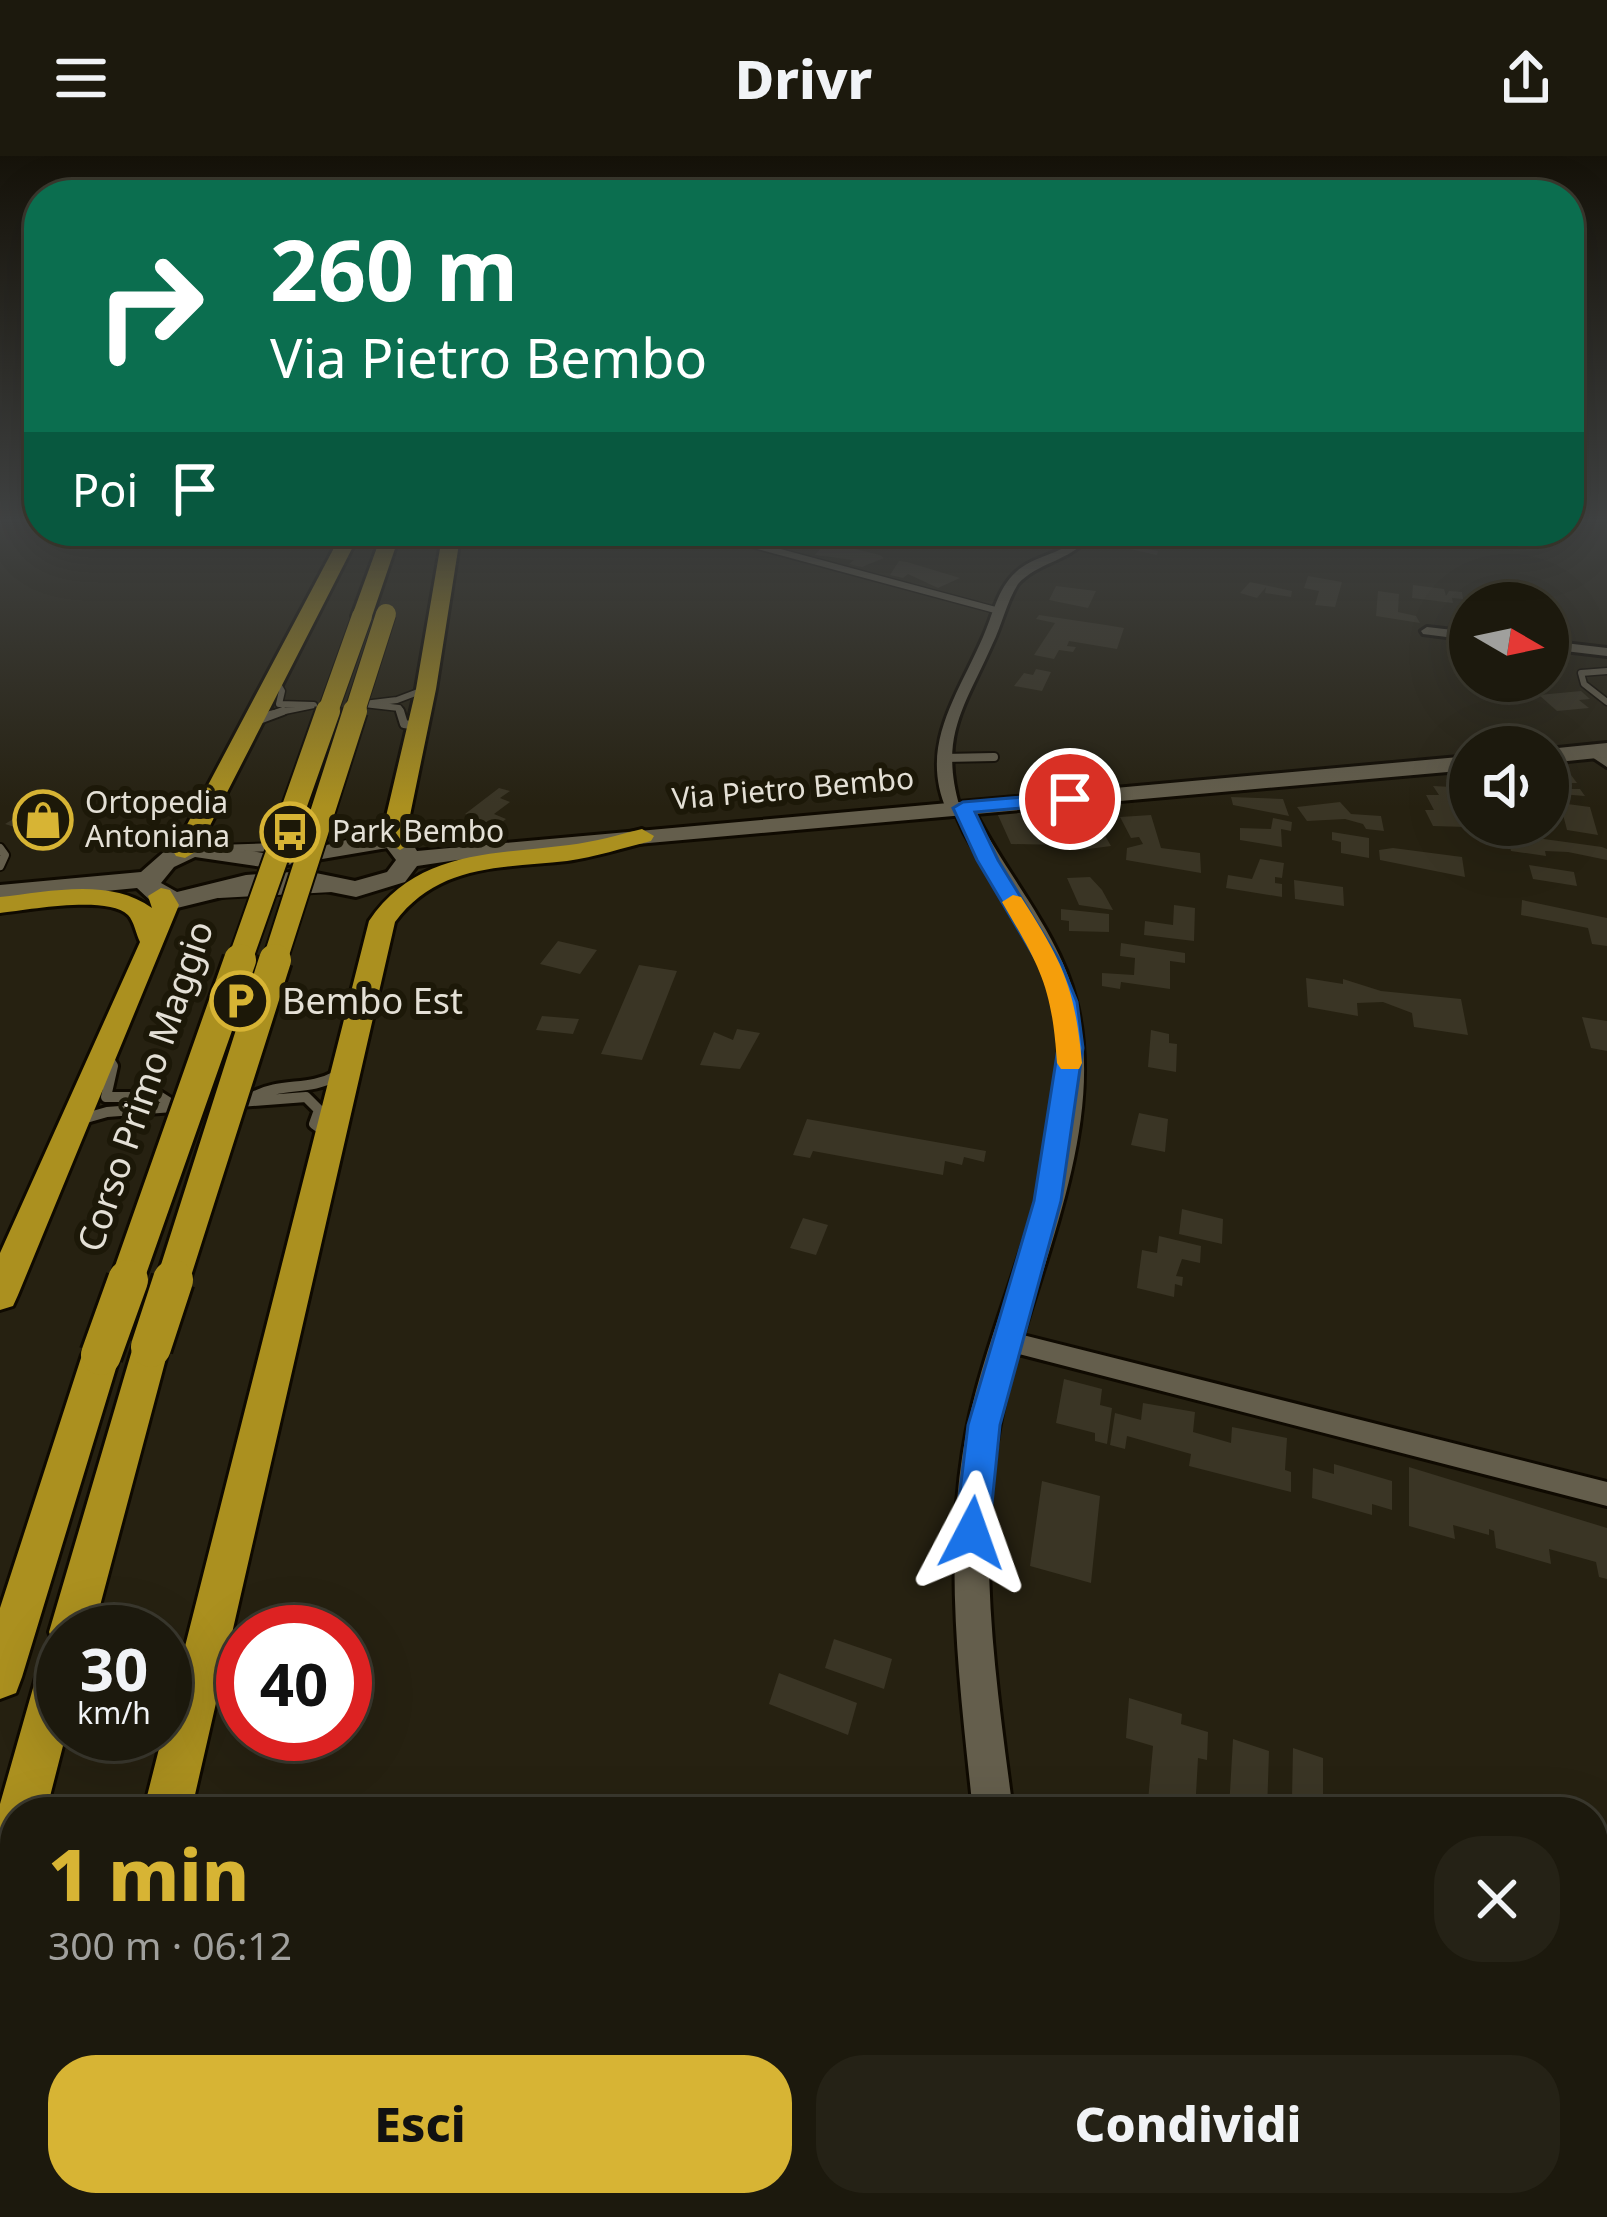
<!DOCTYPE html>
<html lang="it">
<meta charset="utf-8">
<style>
:root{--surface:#1c190d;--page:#252216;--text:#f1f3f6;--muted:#a0a09d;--line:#3a382e;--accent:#d7b434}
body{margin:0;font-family:"Noto Sans",sans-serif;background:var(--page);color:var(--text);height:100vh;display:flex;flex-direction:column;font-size:45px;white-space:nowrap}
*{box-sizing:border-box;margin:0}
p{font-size:39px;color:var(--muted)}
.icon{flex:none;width:66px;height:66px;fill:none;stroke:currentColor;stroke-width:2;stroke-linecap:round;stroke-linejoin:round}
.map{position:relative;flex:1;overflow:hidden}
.side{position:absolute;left:0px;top:1641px;width:1608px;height:420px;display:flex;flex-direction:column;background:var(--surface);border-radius:48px 48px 0 0;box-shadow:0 12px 48px #0002,0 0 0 3px var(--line)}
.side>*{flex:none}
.top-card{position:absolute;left:24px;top:24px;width:1560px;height:366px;border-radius:48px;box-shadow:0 12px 48px #0002,0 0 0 3px var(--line);background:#0b6e4f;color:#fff;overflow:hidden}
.needle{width:78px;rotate:99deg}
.buttons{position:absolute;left:1449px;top:426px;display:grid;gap:24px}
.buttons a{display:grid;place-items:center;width:120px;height:120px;border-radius:50%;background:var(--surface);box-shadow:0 12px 48px #0002,0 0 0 3px var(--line);font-size:60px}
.speed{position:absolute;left:36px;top:1449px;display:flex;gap:24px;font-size:60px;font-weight:700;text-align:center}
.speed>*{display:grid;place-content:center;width:156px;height:156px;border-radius:50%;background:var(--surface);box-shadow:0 12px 48px #0002,0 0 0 3px var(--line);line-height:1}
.speed small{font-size:30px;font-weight:400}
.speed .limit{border:18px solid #d22;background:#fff;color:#111}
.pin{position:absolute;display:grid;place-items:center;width:102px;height:102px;color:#fff;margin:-51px;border:6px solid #fff;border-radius:50%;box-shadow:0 3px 12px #0007}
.me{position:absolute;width:132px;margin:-66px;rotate:4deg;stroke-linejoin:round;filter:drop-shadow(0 0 9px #0008)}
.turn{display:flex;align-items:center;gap:42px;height:252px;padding:0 48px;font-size:54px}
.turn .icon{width:156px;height:156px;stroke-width:2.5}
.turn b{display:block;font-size:84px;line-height:102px}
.then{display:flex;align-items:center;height:114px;padding:0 48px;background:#0003;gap:24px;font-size:45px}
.round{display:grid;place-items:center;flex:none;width:126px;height:126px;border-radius:48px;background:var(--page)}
.overview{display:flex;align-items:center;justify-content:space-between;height:204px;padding:0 48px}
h1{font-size:72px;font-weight:800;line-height:90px;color:var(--accent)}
.primary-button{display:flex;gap:24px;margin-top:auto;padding:24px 48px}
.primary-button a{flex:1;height:138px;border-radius:48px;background:var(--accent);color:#111;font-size:48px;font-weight:800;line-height:138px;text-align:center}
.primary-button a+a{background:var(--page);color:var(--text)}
header{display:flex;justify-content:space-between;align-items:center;height:156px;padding:0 48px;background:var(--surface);font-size:54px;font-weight:800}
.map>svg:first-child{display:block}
.building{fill:#3a3525}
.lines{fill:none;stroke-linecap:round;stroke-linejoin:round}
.service-far2-casing{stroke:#0f0a01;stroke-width:9}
.service-far1-casing{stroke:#0f0a01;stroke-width:12}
.service-casing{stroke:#0f0a01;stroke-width:16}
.minor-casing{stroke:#0f0a01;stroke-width:6}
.tertiary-casing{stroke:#0f0a01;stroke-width:6}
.secondary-casing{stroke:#0f0a01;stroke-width:6}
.trunk-casing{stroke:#0f0a01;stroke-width:6}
.service-far2{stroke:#645e4c;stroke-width:6}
.service-far1{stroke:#645e4c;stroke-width:8}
.service{stroke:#645e4c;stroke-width:10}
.minor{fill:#645e4c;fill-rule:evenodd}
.tertiary{fill:#645e4c;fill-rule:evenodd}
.secondary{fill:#645e4c;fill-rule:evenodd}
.trunk{fill:#ab901f;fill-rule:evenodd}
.trunk-bridge-far3-casing{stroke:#0f0a01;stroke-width:22;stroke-linecap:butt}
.trunk-bridge-far2-casing{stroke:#0f0a01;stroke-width:28;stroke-linecap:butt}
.trunk-bridge-far1-casing{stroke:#0f0a01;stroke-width:38;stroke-linecap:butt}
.trunk-bridge-casing{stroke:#0f0a01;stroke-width:46;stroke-linecap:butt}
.trunk-bridge-far3{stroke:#ab901f;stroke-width:20}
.trunk-bridge-far2{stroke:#ab901f;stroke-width:24}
.trunk-bridge-far1{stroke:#ab901f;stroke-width:32}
.trunk-bridge{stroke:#ab901f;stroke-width:40}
.route{fill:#1a73e8;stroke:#114b97;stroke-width:3}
.slow{fill:#f59e0b}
.labels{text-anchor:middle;stroke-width:12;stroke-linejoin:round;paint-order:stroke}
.far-street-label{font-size:30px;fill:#e4e0d6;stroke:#1c1808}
.far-poi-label{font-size:30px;fill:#e4e0d6;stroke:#1c1808;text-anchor:start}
.poi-label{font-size:36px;fill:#e4e0d6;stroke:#1c1808;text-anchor:start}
.street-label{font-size:36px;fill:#e4e0d6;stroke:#1c1808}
</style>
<header><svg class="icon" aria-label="menu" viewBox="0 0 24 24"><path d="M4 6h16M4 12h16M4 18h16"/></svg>Drivr<svg class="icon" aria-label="share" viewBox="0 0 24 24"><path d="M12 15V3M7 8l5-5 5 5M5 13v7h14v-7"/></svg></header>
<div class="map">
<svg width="1607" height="2061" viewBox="0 0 1607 2061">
<rect width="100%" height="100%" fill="#262111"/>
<!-- building -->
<path class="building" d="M998 375H1024L1019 378 1025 380 1052 376 1072 382 1060 388 1048 385 1040 389 1006 383 1011 380 1005 378 990 380Z
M1139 375H1155L1145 384 1151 385 1147 393 1158 395 1157 399 1107 388Z
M826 386 880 399 884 402 862 411 849 408 854 404 815 399Z
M899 405 907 406 960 422 938 432 908 418 903 422 890 419Z
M1308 420 1342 426 1335 451 1315 449 1319 435 1304 432Z
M1250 426 1292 435 1291 441 1265 437 1266 431 1257 442 1240 437Z
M1413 429 1444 433 1446 440 1449 435 1462 436 1463 443 1452 442 1453 447 1412 442Z
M1056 430 1096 435 1088 452 1049 444Z
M1378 435 1399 438 1398 456 1416 460 1420 467 1376 460Z
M1039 459 1106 469 1124 472 1117 493 1069 485 1067 490 1076 491 1073 496 1059 494 1054 503 1034 499 1055 467 1036 463Z
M1036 513 1051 516 1042 535 1014 530 1024 517 1033 519Z
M1581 535 1590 543 1579 544 1589 552 1557 555 1539 539Z
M1548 611H1565L1577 627H1566L1570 633H1580L1585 640 1560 638Z
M1433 630 1452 631 1464 651H1455L1466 671 1433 670 1425 654H1434L1426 639H1439Z
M499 632 510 635 500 642 510 646 494 658 506 663 492 674 480 670 485 665 465 658Z
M1231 641 1283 643 1289 660 1233 649Z
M1340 646 1351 658 1381 660 1384 675 1366 673 1363 668 1345 663 1307 665 1297 651Z
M1560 647 1590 651 1598 679 1567 674Z
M36 649 56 656 73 663 47 681 5 668Z
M1037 653 1042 663 1052 662 1063 689 1011 688 997 657Z
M1151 659 1161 692 1200 697 1201 717 1126 704 1127 692 1143 688 1139 681 1131 682 1120 661Z
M1273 662 1292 666 1291 675 1281 673 1282 691 1240 684V672L1271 673Z
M1099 669 1111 690 1081 694 1069 672Z
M1332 676 1369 682V702L1341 697V686L1332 684Z
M1507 678 1602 691 1607 693V704L1568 696 1545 695 1546 700 1511 695Z
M1393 692 1462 701 1465 721 1380 704 1379 694Z
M1260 703 1284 707 1282 722 1275 721V727L1282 728V741L1226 732 1228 719 1252 723Z
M1529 709 1574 716 1577 730 1533 723Z
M1090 721 1102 734 1113 754 1079 749 1067 722Z
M1294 724 1343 731 1344 750 1295 743Z
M1522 744 1607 762V790L1592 788 1588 772 1521 759Z
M1174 749 1195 752 1194 785 1144 779 1145 765 1173 769Z
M1061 753 1109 758V776L1069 775V765L1061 764Z
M558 785 597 794 580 818 540 808Z
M1121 787 1185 797V807L1170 805V833L1121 826 1120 833 1102 830V817L1134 819 1135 802 1120 800Z
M639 809 677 815 642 904 601 898Z
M1306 822 1343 828V823L1381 835 1461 843 1468 879 1414 871 1412 857 1383 846 1357 847 1358 860 1308 851Z
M542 860 579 863 573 878 536 874Z
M1582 861 1607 865V895L1591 892Z
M737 873 760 877 740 913 700 909 714 876 733 884Z
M1151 874 1169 878V887L1177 888 1176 916 1148 911Z
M1139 957 1168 963 1165 996 1131 989Z
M807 963 986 995 984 1006 964 1001 962 1009 945 1005 943 1019 813 995 810 1002 793 999Z
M1182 1053 1223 1063 1222 1088 1179 1078Z
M803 1062 828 1069 816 1099 790 1092Z
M1159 1080 1201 1090 1200 1107 1182 1103 1176 1120 1183 1121 1182 1130 1175 1128 1174 1141 1137 1132 1142 1094 1157 1097Z
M1064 1223 1102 1233 1100 1249 1112 1252 1107 1288 1095 1285V1277L1056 1267Z
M1143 1247 1195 1256 1193 1276 1231 1287 1232 1271 1287 1282 1285 1314 1291 1316V1336L1189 1310 1191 1298 1127 1280 1125 1293 1110 1289 1115 1257 1141 1264Z
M1334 1308 1392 1325V1354L1372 1348V1359L1312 1342 1313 1312 1334 1318Z
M1409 1311 1607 1372V1423L1599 1421 1596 1406 1549 1393 1551 1408 1496 1392 1494 1375 1489 1373V1379L1453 1369 1455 1383 1409 1370Z
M1042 1325 1100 1340 1091 1427 1030 1410Z
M834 1483 892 1503 884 1533 825 1512Z
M779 1517 857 1547 848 1579 769 1548Z
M1129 1542 1182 1558 1181 1568 1208 1576 1207 1604 1198 1602 1195 1656H1147L1153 1590 1126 1582Z
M1233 1583 1269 1595 1267 1656 1229 1653Z
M1293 1592 1323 1602V1643L1319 1641 1318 1651 1292 1642Z"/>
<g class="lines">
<defs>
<path id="service-far2" d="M1083 382 1103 375
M750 388 999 455
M1607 515 1581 517 1584 528 1607 546
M270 558 314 549 279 548 282 535 276 525
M401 558 399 552 364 548 397 544 426 533"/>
<path id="service-far1" d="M400 555 404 568 418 570
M259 564 283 555
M944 602 994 601
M0 692 5 699 0 710
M217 693 309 690
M219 738 332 732"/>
<path id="service" d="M106 899 113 910 106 941H138L151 935 173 949
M253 941C281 926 309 935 336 920
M79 964 107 956 306 941 319 954 314 968 328 978"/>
<path id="minor" d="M921 375H934L920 384H912V380Z
M1065 375H1078L1088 382C1070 405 1038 406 1018 428 1006 447 1002 469 992 489 964 552 939 580 960 652L947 655C918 590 958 539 983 481 993 459 997 433 1016 416 1032 401 1056 399 1073 386L1076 383Z
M1427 471 1470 476V484L1423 478 1421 475Z
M1548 485 1607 492V500L1548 493Z
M1589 593H1599L1607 600V611L1589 599Z
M1007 1175 1607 1326V1350L1007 1195 999 1192 995 1185 999 1178Z"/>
<path id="tertiary" d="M963 646 973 652C1004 717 1059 775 1076 845 1111 983 1023 1139 999 1273 976 1400 997 1530 1013 1656H973C960 1530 942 1399 967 1273 994 1138 1083 985 1053 846 1040 784 994 731 964 676L953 652Z
M988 2046H1036L1035 2061H987Z"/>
<path id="secondary" d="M1607 587V601L1548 607V593Z
M1470 600V614L457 704 417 710 405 726 356 741 306 731 246 735 177 752 152 746 137 732 0 745V729L141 716 166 694 195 686 263 697 311 693 374 677 409 682 417 695ZM387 692 396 704 387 716 355 725 306 715 246 719 177 736 161 727 174 711 195 701 269 712Z"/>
<path id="trunk" d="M343 375H361L197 695 185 702 176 700 173 695Z
M383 375H401L372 460 355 464 352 460Z
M443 375H461L436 533 408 669 412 687 400 694 388 687 384 669 416 533Z
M642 673 654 680 651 685C623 692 595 701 567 705 501 712 438 708 395 766L191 1656H143L369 765C417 694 492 699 569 689 594 686 618 679 642 673Z
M161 732 170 734 179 749 18 1139 13 1150 0 1154V1097L140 786C136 778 134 765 128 759 107 739 28 754 0 757V741C48 736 110 721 152 752L148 740Z
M151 1175 164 1179 169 1191 93 1476H63L66 1578 46 1656H15V1754L0 1760V1648L41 1504 53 1486 49 1476 133 1191 138 1179Z
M101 1183 114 1187 120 1199 22 1521 16 1537 0 1543V1452L82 1199 88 1187Z
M44 2046H102L98 2061H40Z"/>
</defs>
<!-- service-far2 casing -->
<use href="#service-far2" class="service-far2-casing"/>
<!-- service-far1 casing -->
<use href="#service-far1" class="service-far1-casing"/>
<!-- service casing -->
<use href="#service" class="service-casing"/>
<!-- minor casing -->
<use href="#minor" class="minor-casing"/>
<!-- tertiary casing -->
<use href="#tertiary" class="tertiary-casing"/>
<!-- secondary casing -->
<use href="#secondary" class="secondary-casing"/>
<!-- trunk casing -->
<use href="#trunk" class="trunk-casing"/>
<!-- service-far2 -->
<use href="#service-far2" class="service-far2"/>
<!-- service-far1 -->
<use href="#service-far1" class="service-far1"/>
<!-- service -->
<use href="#service" class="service"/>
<!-- minor -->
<use href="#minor" class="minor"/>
<!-- tertiary -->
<use href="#tertiary" class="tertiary"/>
<!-- secondary -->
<use href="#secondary" class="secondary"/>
<!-- trunk -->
<use href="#trunk" class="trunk"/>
<defs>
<path id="trunk-bridge-far3" d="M327 558 362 460
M354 558 386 458"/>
<path id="trunk-bridge-far2" d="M239 807 328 555
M274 807 355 555"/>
<path id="trunk-bridge-far1" d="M126 1127 240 804
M172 1127 275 804"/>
<path id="trunk-bridge" d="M151 1191 173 1124
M101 1199 128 1124"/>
</defs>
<!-- trunk-bridge-far3 casing -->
<use href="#trunk-bridge-far3" class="trunk-bridge-far3-casing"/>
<!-- trunk-bridge-far2 casing -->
<use href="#trunk-bridge-far2" class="trunk-bridge-far2-casing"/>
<!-- trunk-bridge-far1 casing -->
<use href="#trunk-bridge-far1" class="trunk-bridge-far1-casing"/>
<!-- trunk-bridge casing -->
<use href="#trunk-bridge" class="trunk-bridge-casing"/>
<!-- trunk-bridge-far3 -->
<use href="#trunk-bridge-far3" class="trunk-bridge-far3"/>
<!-- trunk-bridge-far2 -->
<use href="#trunk-bridge-far2" class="trunk-bridge-far2"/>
<!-- trunk-bridge-far1 -->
<use href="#trunk-bridge-far1" class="trunk-bridge-far1"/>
<!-- trunk-bridge -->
<use href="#trunk-bridge" class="trunk-bridge"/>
</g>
<!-- sky -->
<linearGradient id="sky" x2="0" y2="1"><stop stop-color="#151209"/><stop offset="0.56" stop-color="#414343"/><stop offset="1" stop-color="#414343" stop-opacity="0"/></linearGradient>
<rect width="1607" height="651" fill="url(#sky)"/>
<!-- route -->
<path class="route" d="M1070 637 1080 643 1077 647 975 656 998 704 1061 807 1077 846 1083 892 1061 1045 1000 1269 989 1377 984 1389 972 1394 960 1389 955 1377 968 1269 1034 1045 1058 892 1053 846 1038 807 977 704 953 652 963 646Z"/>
<!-- slow -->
<path class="slow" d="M1013 739 1021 741C1062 805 1075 830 1082 907L1079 913H1061L1057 907C1052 830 1040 811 1002 746Z"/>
<!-- icons -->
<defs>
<symbol id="shop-ring" viewBox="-11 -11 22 22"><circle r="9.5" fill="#1c1808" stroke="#d7b434" stroke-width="1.5"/><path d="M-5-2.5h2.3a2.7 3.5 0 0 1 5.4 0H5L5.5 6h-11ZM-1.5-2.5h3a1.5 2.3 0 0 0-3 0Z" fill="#d7b434"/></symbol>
<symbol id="bus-ring" viewBox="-11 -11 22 22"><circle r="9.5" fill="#1c1808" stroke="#d7b434" stroke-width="1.5"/><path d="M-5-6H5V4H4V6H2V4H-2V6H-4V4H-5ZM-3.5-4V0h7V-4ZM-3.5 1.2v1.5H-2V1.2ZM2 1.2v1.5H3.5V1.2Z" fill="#d7b434"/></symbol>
<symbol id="parking-ring" viewBox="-11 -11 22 22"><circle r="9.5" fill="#1c1808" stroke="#d7b434" stroke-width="1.5"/><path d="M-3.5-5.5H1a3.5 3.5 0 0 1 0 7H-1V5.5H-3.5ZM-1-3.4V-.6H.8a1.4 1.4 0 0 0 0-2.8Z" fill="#d7b434"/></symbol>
</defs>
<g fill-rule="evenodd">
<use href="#shop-ring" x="10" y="631" width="66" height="66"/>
<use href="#bus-ring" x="257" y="643" width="66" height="66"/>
<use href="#parking-ring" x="207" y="812" width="66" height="66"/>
</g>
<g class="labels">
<!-- far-street labels -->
<g class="far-street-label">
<text transform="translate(793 633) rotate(-5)" y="10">Via Pietro Bembo</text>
</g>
<!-- far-poi labels -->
<g class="far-poi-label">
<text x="85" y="657">Ortopedia<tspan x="85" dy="34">Antoniana</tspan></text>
<text x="332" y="686">Park Bembo</text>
</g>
<!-- poi labels -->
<g class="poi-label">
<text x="282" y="858">Bembo Est</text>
</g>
<!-- street labels -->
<g class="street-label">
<text transform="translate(145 930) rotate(-71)" y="13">Corso Primo Maggio</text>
</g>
</g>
</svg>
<div class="buttons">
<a><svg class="needle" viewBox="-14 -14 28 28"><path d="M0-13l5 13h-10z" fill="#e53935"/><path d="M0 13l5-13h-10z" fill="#a0a09d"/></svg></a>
<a><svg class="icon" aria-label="sound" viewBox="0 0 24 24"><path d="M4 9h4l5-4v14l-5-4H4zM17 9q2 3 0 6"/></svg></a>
</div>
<div class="speed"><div>30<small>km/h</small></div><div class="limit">40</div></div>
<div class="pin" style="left:1070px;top:643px;background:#d93025"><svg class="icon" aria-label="arrive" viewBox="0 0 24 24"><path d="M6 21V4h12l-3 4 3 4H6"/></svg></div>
<svg class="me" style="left:972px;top:1377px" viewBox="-20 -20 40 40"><path d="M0-17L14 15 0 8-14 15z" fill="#1a73e8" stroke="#fff" stroke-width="4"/></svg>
<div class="top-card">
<div class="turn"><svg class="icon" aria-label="right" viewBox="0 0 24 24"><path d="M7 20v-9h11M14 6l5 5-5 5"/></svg><div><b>260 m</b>Via Pietro Bembo</div></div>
<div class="then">Poi<svg class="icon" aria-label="arrive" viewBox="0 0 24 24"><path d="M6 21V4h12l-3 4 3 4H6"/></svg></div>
</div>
<section class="side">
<div class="overview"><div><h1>1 min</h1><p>300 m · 06:12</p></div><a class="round"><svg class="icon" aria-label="close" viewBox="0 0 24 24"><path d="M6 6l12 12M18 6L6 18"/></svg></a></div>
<div class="primary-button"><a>Esci</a><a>Condividi</a></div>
</section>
</div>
